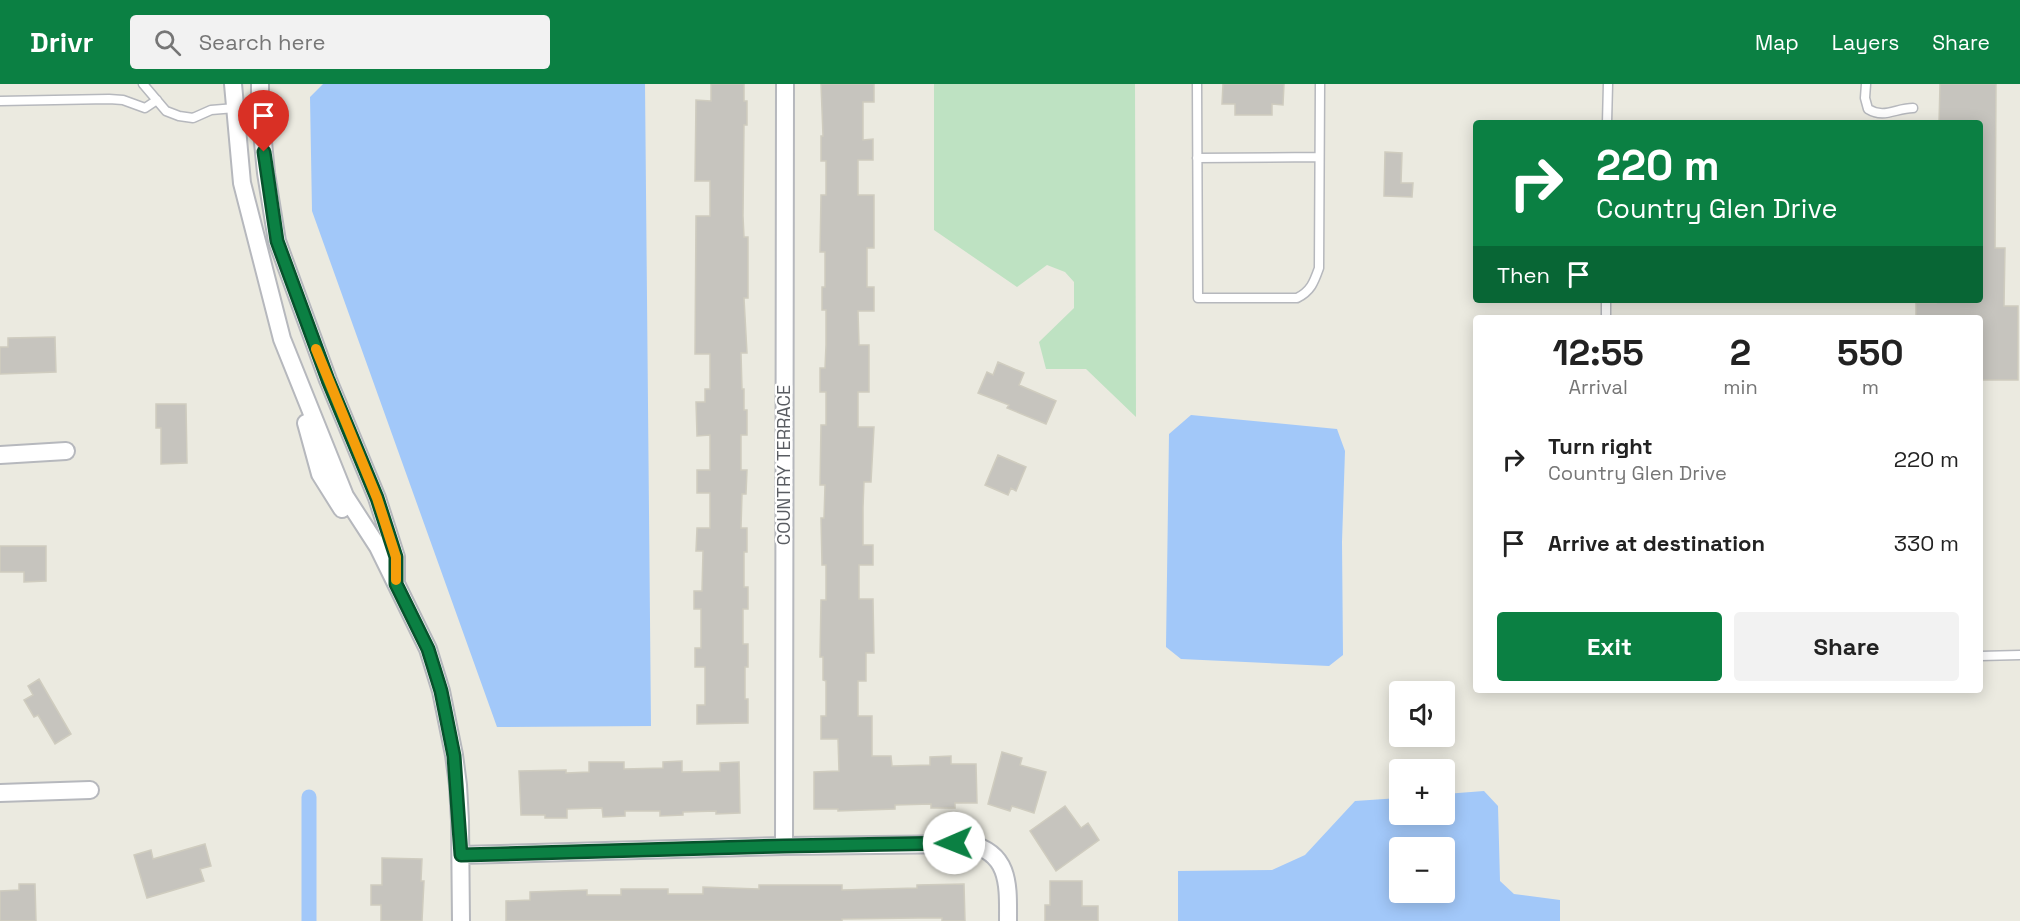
<!DOCTYPE html>
<meta charset="utf-8">
<style>
:root{--surface:#fff;--page:#f2f2f2;--text:#222;--muted:#767676;--accent:#0b8043}
body{margin:0;font-family:"Space Grotesk",sans-serif;background:var(--page);color:var(--text);height:100vh;display:flex;flex-direction:column;font-size:22px;white-space:nowrap}
*{box-sizing:border-box;margin:0}
p{font-size:20px;color:var(--muted)}
.icon{flex:none;width:33px;height:33px;fill:none;stroke:currentColor;stroke-width:2;stroke-linecap:round;stroke-linejoin:round}
.map{position:relative;flex:1;overflow:hidden}
.sheet{position:absolute;left:1473px;top:231px;width:510px;height:378px;display:flex;flex-direction:column;background:var(--surface);border-radius:6px;box-shadow:0 3px 15px #0003}
.sheet>*{flex:none}
.top-card{position:absolute;left:1473px;top:36px;width:510px;height:183px;border-radius:6px;box-shadow:0 3px 15px #0003;background:#0b8043;color:#fff;overflow:hidden}
.buttons{position:absolute;left:1389px;top:597px;display:grid;gap:12px}
.buttons a{display:grid;place-items:center;width:66px;height:66px;border-radius:6px;background:var(--surface);box-shadow:0 3px 15px #0003;font-size:30px}
.pin{position:absolute;display:grid;place-items:center;width:51px;height:51px;color:#fff;margin:-62px -26px;border-radius:50% 50% 50% 0;rotate:-45deg;box-shadow:0 0 6px #0007}
.pin .icon{rotate:45deg}
.me{position:absolute;width:66px;margin:-33px;rotate:269deg;stroke-linejoin:round;filter:drop-shadow(0 0 4px #0008)}
.turn{display:flex;align-items:center;gap:21px;height:126px;padding:0 24px;font-size:27px}
.turn .icon{width:78px;height:78px;stroke-width:2.5}
.turn b{display:block;font-size:42px;line-height:51px}
.then{display:flex;align-items:center;height:57px;padding:0 24px;background:#0003;gap:12px;font-size:22px}
.eta{display:flex;justify-content:space-evenly;align-items:center;height:102px;text-align:center}
.eta b{font-size:36px;font-weight:700;line-height:42px}
.cta{display:flex;gap:12px;margin-top:auto;padding:12px 24px}
.cta a{flex:1;height:69px;border-radius:6px;background:var(--accent);color:#fff;font-size:24px;font-weight:700;line-height:69px;text-align:center}
.cta a+a{background:var(--page);color:var(--text)}
ul{padding:0;list-style:none}
li{display:flex;align-items:center;gap:18px;height:84px;padding:0 24px}
li div{flex:1}
li b{display:block;font-size:22px}
li em{font-style:normal}
header{display:flex;align-items:center;gap:36px;box-sizing:border-box;height:84px;padding:0 30px;background:var(--accent);color:#fff}
header strong{font-size:28px}
nav{display:flex;gap:33px;margin-inline-start:auto;font-size:21px}
.search{width:420px;height:54px;background:var(--page);display:flex;align-items:center;gap:15px;box-sizing:border-box;padding:0 21px;border-radius:6px;color:var(--muted);font-size:22px}
.map>svg:first-child{display:block}
.green{fill:#bee2c2}
.water{fill:#a2c8f9;fill-rule:evenodd}
.lines{fill:none;stroke-linecap:round;stroke-linejoin:round}
.canal{stroke:#a2c8f9;stroke-width:15}
.building{fill:#c6c4be;stroke:#cfccbf;stroke-width:1.5}
.service-casing{stroke:#b6b8bd;stroke-width:11}
.minor-casing{stroke:#b6b8bd;stroke-width:20}
.service{stroke:#fff;stroke-width:8}
.minor{stroke:#fff;stroke-width:16}
.route-casing{stroke:#07532c;stroke-width:15}
.route{stroke:#0b8043;stroke-width:10}
.slow{stroke:#f59e0b;stroke-width:10}
.labels{text-anchor:middle;stroke-width:4.5;stroke-linejoin:round;paint-order:stroke}
.street-label{font-size:18px;fill:#595c61;stroke:#fff}
</style>
<header>
<strong>Drivr</strong>
<div class="search"><svg class="icon" aria-label="search" viewBox="0 0 24 24"><circle cx="10" cy="10" r="6"/><path d="M15 15l6 6"/></svg>Search here</div>
<nav><a>Map</a><a>Layers</a><a>Share</a></nav>
</header>
<div class="map">
<svg width="2020" height="837" viewBox="0 0 2020 837">
<rect width="100%" height="100%" fill="#ebeae0"/>
<!-- green -->
<path class="green" d="M934 0H1135L1136 333 1086 285H1046L1039 258 1074 224V198L1065 188 1047 181 1017 203 934 146Z"/>
<!-- water -->
<path class="water" d="M323 0H645L651 642 497 643 312 127 310 13Z
M1191 331 1337 345 1345 367 1342 458 1343 571 1329 582 1181 575 1166 563 1169 350Z
M1484 707 1498 722 1500 797 1514 810 1560 816V837H1178V787L1272 786 1305 771 1355 717 1399 714 1400 730H1444L1445 710ZM1400 764H1444V808H1400Z"/>
<g class="lines">
<!-- canal -->
<path class="canal" d="M309 837V713"/>
</g>
<!-- building -->
<path class="building" d="M711 0H744V17H747V41H744L743 132 744 153H748V214H744L747 269H741L742 305H744V326H747V351H741V386H747L746 410H742L741 444H747V468H744V503H748V525H743V560H748V583H745V615H748V639L697 640V621H705V583H695V564H701V525H694V507H702L703 467H696L697 444H710V409H697V386H710V351L697 352 696 318H705V305H710V270H695L696 132H710V97H695L696 16 711 17Z
M821 0H874V18H863V56L873 55V76H858V111H874V164H867V203H874V227H858L859 261H869V308H858V343H874L871 398H864L863 423V461H873V481H859V515H873L874 569H866V597H858V632H872V672H891L892 682 930 681V673L951 672V680H976L977 719H955V724H931V720L895 721V725L838 727V725H814V688L839 687 838 655H821V632H826V597L823 596V573H820L821 516H826V481H822L821 434H824L825 401H820L821 341H826V308H820V284H825L826 261V226H822V203H825V168H820L821 111H826V77H821V52H823Z
M1223 0H1284L1283 21 1272 20V31H1235V20H1222Z
M1940 0H1996L1995 164H2005L2004 222H2018V296H1980V234H1916V219H1936V216H1980V39H1939Z
M1385 68 1402 69 1401 99H1413L1412 113 1384 112Z
M55 253 56 288 0 290V263H8V254Z
M998 278 1024 289 1019 301 1056 317 1046 340 1007 324 1009 321 978 309 987 288 993 291Z
M156 320H186L187 379 161 380V344H156Z
M998 371 1026 383 1016 407 1011 404 1008 411 985 401Z
M0 462H46V497L24 498V488H0Z
M39 595 71 650 55 660 38 631 34 633 24 616 33 611 28 602Z
M1002 668 1022 674 1020 681 1046 688 1034 729 1012 722 1010 727 988 720Z
M682 677V688L720 687V679L739 678 740 729 716 730V727L683 728V731L660 732V727H625V732L603 733 602 724 567 725V734H545V731H521L519 687 566 686V689L589 688V678H624V685L663 684V678Z
M1065 722 1081 744 1088 739 1099 756 1056 787 1030 747Z
M205 760 211 782 200 785 204 797 147 814 134 771 151 766 153 775Z
M382 774 422 775 421 797H424L422 837H381V821H371V801H382Z
M1050 797H1082V822H1098V837H1045V821H1050Z
M19 800H35L36 837H0V807L19 806Z
M964 800 965 837H942V834H918L842 835V837H506V817L530 816V808L587 806V811H621V805H668V810H703V803L759 805V801H842V806L917 804V801Z"/>
<g class="lines">
<defs>
<path id="service" d="M143 0 166 27 179 32 193 34 211 26 260 22
M1197 0 1198 214H1297C1311 207 1314 198 1319 184L1320 0
M1866 0 1865 14 1868 25C1884 35 1896 24 1913 24
M0 17 109 15 123 16 145 24 157 16
M1607 39 1608 0
M1197 74 1319 73
M1606 234V216
M1980 572 2020 571"/>
<path id="minor" d="M233 0 242 99 282 255 345 412 378 463 428 565 441 607 454 671 458 701 460 737 461 837
M260 0V27L266 89 277 157 328 296 377 414 396 473V496
M306 339 320 390 342 425
M0 371 66 367
M0 709 90 706
M784 762 785 0
M461 771 784 762 969 760C1011 769 1008 803 1008 837"/>
</defs>
<!-- service casing -->
<use href="#service" class="service-casing"/>
<!-- minor casing -->
<use href="#minor" class="minor-casing"/>
<!-- service -->
<use href="#service" class="service"/>
<!-- minor -->
<use href="#minor" class="minor"/>
</g>
<g class="lines">
<defs>
<path id="route" d="M264 68 277 157 328 296 377 414 396 473V500L428 565 441 607 454 672 461 771 784 762 954 759"/>
</defs>
<!-- route casing -->
<use href="#route" class="route-casing"/>
<!-- route -->
<use href="#route" class="route"/>
<!-- slow -->
<path class="slow" d="M316 265 377 414 396 473V496"/>
</g>
<g class="labels">
<!-- street labels -->
<g class="street-label">
<text transform="translate(784 381) rotate(-90)" y="6">COUNTRY TERRACE</text>
</g>
</g>
</svg>
<div class="buttons">
<a><svg class="icon" aria-label="sound" viewBox="0 0 24 24"><path d="M4 9h4l5-4v14l-5-4H4zM17 9q2 3 0 6"/></svg></a>
<a>+</a>
<a>−</a>
</div>
<div class="pin" style="left:264px;top:68px;background:#d93025"><svg class="icon" aria-label="arrive" viewBox="0 0 24 24"><path d="M6 21V4h12l-3 4 3 4H6"/></svg></div>
<svg class="me" style="left:954px;top:759px" viewBox="-20 -20 40 40"><circle r="19" fill="#fff"/><path d="M0-13L10 11 0 6-10 11z" fill="#0b8043"/></svg>
<div class="top-card">
<div class="turn"><svg class="icon" aria-label="right" viewBox="0 0 24 24"><path d="M7 20v-9h11M14 6l5 5-5 5"/></svg><div><b>220 m</b>Country Glen Drive</div></div>
<div class="then">Then<svg class="icon" aria-label="arrive" viewBox="0 0 24 24"><path d="M6 21V4h12l-3 4 3 4H6"/></svg></div>
</div>
<section class="sheet">
<div class="eta">
<div><b>12:55</b><p>Arrival</p></div>
<div><b>2</b><p>min</p></div>
<div><b>550</b><p>m</p></div>
</div>
<ul>
<li><svg class="icon" aria-label="right" viewBox="0 0 24 24"><path d="M7 20v-9h11M14 6l5 5-5 5"/></svg><div><b>Turn right</b><p>Country Glen Drive</p></div><em>220 m</em></li>
<li><svg class="icon" aria-label="arrive" viewBox="0 0 24 24"><path d="M6 21V4h12l-3 4 3 4H6"/></svg><div><b>Arrive at destination</b></div><em>330 m</em></li>
</ul>
<div class="cta"><a>Exit</a><a>Share</a></div>
</section>
</div>
